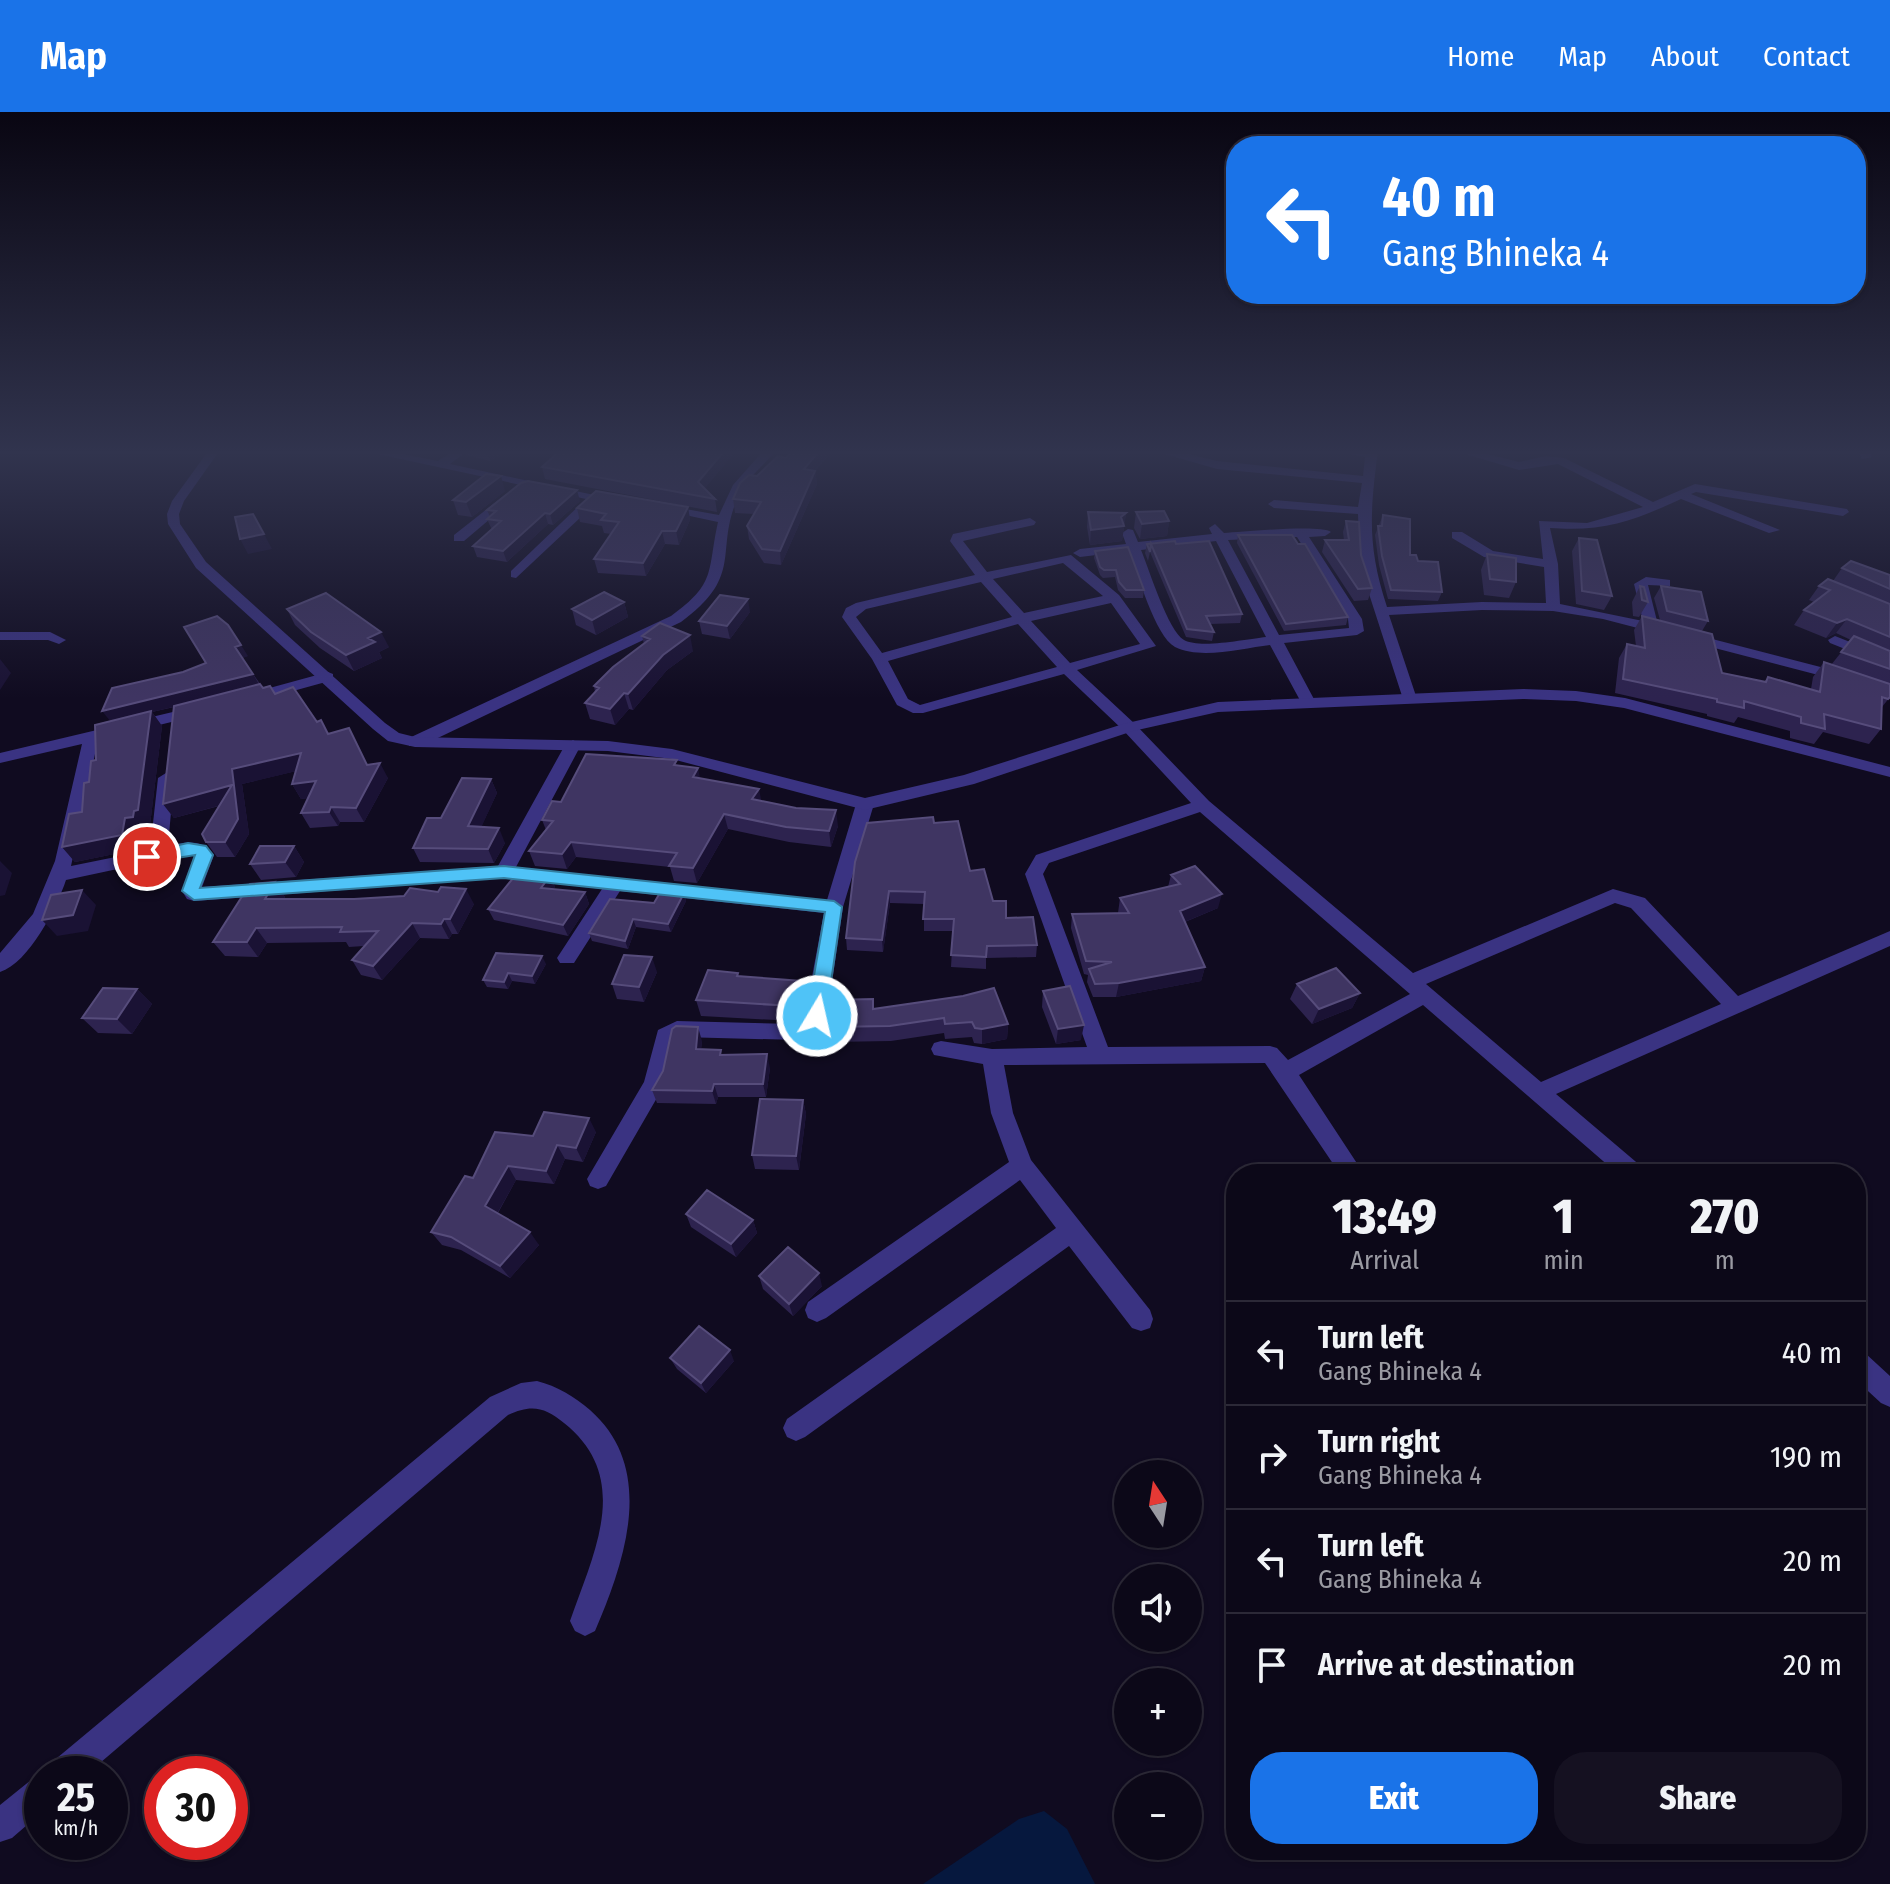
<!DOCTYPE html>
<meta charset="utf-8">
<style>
:root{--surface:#0c0818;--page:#151121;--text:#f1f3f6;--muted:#9a9aa2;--line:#2c2937;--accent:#1a73e8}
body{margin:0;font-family:"Fira Sans Condensed",sans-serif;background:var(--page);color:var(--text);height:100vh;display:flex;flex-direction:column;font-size:30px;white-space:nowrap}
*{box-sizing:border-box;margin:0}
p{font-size:26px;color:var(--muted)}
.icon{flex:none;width:44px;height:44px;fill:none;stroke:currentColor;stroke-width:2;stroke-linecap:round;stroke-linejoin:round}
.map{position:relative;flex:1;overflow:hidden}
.sheet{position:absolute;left:1226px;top:1052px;width:640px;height:696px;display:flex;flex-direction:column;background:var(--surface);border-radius:32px;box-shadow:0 2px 6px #0004,0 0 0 2px var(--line)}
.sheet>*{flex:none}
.banner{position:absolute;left:1226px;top:24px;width:640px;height:168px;border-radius:32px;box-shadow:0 2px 6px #0004,0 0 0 2px var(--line);background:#1a73e8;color:#fff;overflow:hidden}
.needle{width:52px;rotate:348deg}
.tools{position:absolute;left:1114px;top:1348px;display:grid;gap:16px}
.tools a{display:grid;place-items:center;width:88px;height:88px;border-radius:50%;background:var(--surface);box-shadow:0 2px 6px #0004,0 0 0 2px var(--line);font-size:40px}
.speed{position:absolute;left:24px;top:1644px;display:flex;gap:16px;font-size:40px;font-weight:700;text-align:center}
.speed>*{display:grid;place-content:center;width:104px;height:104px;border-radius:50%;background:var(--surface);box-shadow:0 2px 6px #0004,0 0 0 2px var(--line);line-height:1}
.speed small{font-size:20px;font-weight:400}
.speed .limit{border:12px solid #d22;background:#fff;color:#111}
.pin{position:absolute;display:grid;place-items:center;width:68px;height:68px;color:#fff;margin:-34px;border:4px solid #fff;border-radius:50%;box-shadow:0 2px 8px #0007}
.me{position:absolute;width:88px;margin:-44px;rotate:9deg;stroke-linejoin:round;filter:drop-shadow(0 0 6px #0008)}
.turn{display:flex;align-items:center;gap:28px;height:168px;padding:0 24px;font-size:36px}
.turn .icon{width:104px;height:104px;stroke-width:2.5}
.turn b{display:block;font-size:56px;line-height:68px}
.eta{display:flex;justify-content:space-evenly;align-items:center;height:136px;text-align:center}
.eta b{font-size:48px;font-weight:800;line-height:56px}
.action{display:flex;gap:16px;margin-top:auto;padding:16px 24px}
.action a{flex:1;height:92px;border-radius:32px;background:var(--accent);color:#fff;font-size:32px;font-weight:800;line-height:92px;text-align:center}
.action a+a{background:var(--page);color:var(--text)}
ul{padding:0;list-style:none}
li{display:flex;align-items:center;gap:24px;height:104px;padding:0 24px;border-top:2px solid var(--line)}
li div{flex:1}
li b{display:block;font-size:30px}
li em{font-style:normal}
header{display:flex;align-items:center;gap:48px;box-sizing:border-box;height:112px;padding:0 40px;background:var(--accent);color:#fff}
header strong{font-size:38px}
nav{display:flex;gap:44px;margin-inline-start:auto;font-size:28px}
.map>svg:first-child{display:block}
.water{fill:#06183e}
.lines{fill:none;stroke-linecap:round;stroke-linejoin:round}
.minor{fill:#3a3382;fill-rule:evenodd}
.tertiary{fill:#3a3382;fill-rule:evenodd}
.wall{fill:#2d234f}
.shaded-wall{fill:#1a1234}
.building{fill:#3f3562;stroke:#564c7b;stroke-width:2}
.route{fill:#4fc3f7;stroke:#337fa1;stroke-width:2}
</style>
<header>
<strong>Map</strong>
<nav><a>Home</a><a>Map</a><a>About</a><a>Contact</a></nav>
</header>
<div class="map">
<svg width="1890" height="1772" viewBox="0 0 1890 1772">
<rect width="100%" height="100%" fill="#100b20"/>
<!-- water -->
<path class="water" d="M1044 1699 1067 1717 1095 1772H923L1019 1707Z"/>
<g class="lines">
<!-- minor -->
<path class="minor" d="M359 338H383L438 349 455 338H468L450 352 622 389 616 393 598 389 516 466 511 465V459L586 387Z
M764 338H776C765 353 748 365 740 381 712 438 747 462 681 510L421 634H409V626L671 504C717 471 707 460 718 410L657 397 663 393 719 403 733 373Z
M1151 338H1172L1217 349 1363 364 1365 345 1332 338H1378C1370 401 1367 434 1387 495L1482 490 1546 491 1544 455 1484 445 1452 426V420H1462L1493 439 1543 447 1539 409 1587 411 1643 395 1558 352 1519 358 1452 338H1472L1519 350 1546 344 1564 346 1653 390 1695 372 1847 397 1849 400 1843 404 1696 380 1691 382 1780 418 1769 421 1681 387C1633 409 1604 420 1550 416L1558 452 1560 492 1643 509 1634 472 1646 465 1670 468V474L1648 473 1658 513 1836 559 1890 577V587L1826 565 1603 507 1553 499 1482 498 1389 503 1416 584 1408 589 1403 587 1360 454 1358 402 1274 396 1268 392 1274 388 1358 395 1362 371 1217 357Z
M1857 338H1869L1872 345 1862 347Z
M506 382 516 385 464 429H454V423Z
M1030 406 1036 410 1034 413 963 429 987 460 1071 443 1119 483 1156 534 1077 558 1135 612 1209 689 1413 861 1613 777 1645 786 1738 884 1890 819V834L1556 982 1642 1055 1645 1062H1618L1423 893 1299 963 1364 1062H1340L1265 951 1004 953 1013 1001 1031 1048 1150 1198 1153 1207 1150 1216 1141 1219 1132 1216 1069 1134 805 1325 796 1329 787 1325 783 1316 787 1307 1056 1116 1020 1068 826 1206 817 1210 808 1206 805 1198 808 1190 1009 1050 991 1001 983 952 934 943 931 937 934 931 941 929 992 937 1087 935 1025 762 1036 743 1191 691 1123 618 1064 562 923 601H913L897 593 872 547 842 505 846 496 856 491 975 463 950 429 953 422ZM1063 451 1103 484 1024 501 993 467ZM981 470 1012 505 882 541 856 505 866 497ZM1111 491 1140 532 1070 551 1031 509ZM1018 512 1057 555 920 593 908 587 888 549ZM1200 700 1403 876 1410 882 1288 948 1277 936 1270 934 1108 935 1043 762 1049 751ZM1615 791 1631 796 1721 892 1541 970 1426 872Z
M1215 412 1224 421C1244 420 1320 412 1331 420L1325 424 1309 425 1362 507 1364 519 1357 523 1284 531 1315 589 1312 592H1302L1270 533C1243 536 1201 548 1175 535 1155 524 1138 462 1129 439L1080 445 1073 441 1080 437 1126 432 1122 421 1128 417 1133 418 1138 430 1212 422 1209 416ZM1297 425 1348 507 1349 516 1279 523 1228 428ZM1216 429 1266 525C1247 527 1200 537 1184 528 1168 519 1149 457 1141 438Z
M0 520H50L66 528 59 532 48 528H0Z
M1835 524 1890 546V555L1830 531 1828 528Z
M328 560 333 562V568L249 591 241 586 244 583Z
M198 594 206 599 204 602 98 628 71 754 150 738 158 666 166 661 174 666 168 734C185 730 202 726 214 743L202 775 498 754 565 633 573 628 581 633 516 755 827 788 856 692 865 686 871 688 874 692 843 795 827 904 818 919 798 928 680 925 674 929 665 972 606 1074 598 1077 590 1074 587 1067 644 970 658 918 677 909 795 912 804 907 824 801 620 779 574 851H560L557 846 602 777 504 766 194 789 187 787 182 779 196 744 188 742 66 768C57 795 29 851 0 860V841L33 802 55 749 82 632 0 651V641Z
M1856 1237 1865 1241 1890 1264V1295L1881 1291 1856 1268Z
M537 1269C557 1274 575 1285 590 1298 657 1357 625 1449 595 1519L585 1524 575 1519 570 1509C594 1440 633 1366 564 1311 545 1295 531 1292 508 1303L87 1662H46L51 1651 490 1285 521 1271Z
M42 1663V1700L12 1726 0 1730V1693L31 1668Z"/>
<!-- tertiary -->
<path class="tertiary" d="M209 338H220L184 389 179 402 180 412 206 450 385 611 399 621 415 625 608 629 672 637 865 686 964 663 1123 612 1218 590 1523 577 1576 579 1625 586 1890 655V665L1624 596 1576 589 1523 587 1218 600 1133 619 974 672 865 698 672 647 608 639 415 635 388 629 373 617 196 456 168 412 167 402 172 389Z"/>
</g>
<!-- wall -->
<path class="wall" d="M464 338H507L490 349 466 343Z
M793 338H833L815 359 817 372 781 453 764 451 749 427 747 414 754 402 735 401 733 387 757 364 786 346Z
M735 340 704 377 715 387 717 400 545 367 542 355Z
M505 379 472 405 458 403 453 388Z
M580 389 553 413 548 412 507 450 477 445 473 434 492 418 487 407 490 405 487 398Z
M688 395 690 408 679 433 665 432 646 464 598 461 594 447 611 422 604 421 602 414 580 410 577 396Z
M1088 400 1126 401 1122 429 1090 433 1087 415Z
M1136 400 1169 409 1167 424 1140 427 1134 416Z
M1383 403 1410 443 1418 449 1442 480 1438 489 1388 487 1379 453 1375 423Z
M1346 409 1361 443 1372 476 1368 488 1354 489 1322 440 1325 428H1344L1343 420Z
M1238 423 1298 432 1348 505 1346 513 1284 519 1237 431Z
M1579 426 1612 484 1604 498 1576 492 1572 439Z
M1147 432H1176L1242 502 1240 511 1210 512 1214 520 1212 529 1186 525 1150 440 1148 449 1145 441Z
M1095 439 1144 478 1143 486H1125L1118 478 1115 465 1103 466 1100 463 1094 446Z
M1487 442 1516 470 1509 486 1484 483 1481 458Z
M1842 456 1890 463V585L1882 595 1881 617 1869 632 1823 620 1814 632 1790 626V619L1738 605 1734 611 1707 604V602L1615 581 1619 546 1627 532 1636 534 1634 518 1642 504 1660 508 1654 486 1661 474 1708 509 1702 519 1722 561 1764 570 1768 565 1811 577 1813 565 1824 550 1831 553 1851 528 1836 521 1826 526 1794 513 1804 498 1814 490 1809 488 1819 474 1833 469Z
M1640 474 1648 490 1639 505 1633 504 1632 490Z
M624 490 628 505 596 523 576 513 572 497Z
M287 497 389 535 379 540 382 546 354 559 320 536 295 513Z
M750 500 730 527 702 522 699 509Z
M642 524 693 539 667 558 633 598 629 597 615 613 590 607 585 591 595 580 594 574 644 532Z
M248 544 242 546 263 576 275 582 317 610 329 622 368 653 388 666 364 710H340L338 714 310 716 301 701 308 686 301 687 292 672 296 659 242 672 249 722 235 745H217L206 730 219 694 174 706 163 692 174 595 152 600 162 614 150 713 146 714 145 720 137 722 134 738 75 750 62 735 82 700 89 670 110 609 183 560 206 551Z
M678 653 700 666 761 689 838 714 831 735 789 730 728 717 697 771 674 769 670 755 576 745 567 757 535 754 529 739 546 718 542 708 561 690Z
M491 667 497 681 481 715 505 731 494 751 420 750 413 736 441 706Z
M934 711 1006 806 1037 833 1036 845 986 846V857L951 855 953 819H924V792L890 791 883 840 847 838 846 826Z
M294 734 304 750 296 765 261 768 250 752Z
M1171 763 1218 796 1185 810 1205 855 1201 869 1116 885H1093L1087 870 1088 863 1084 862 1071 816 1072 802 1118 801 1120 786 1168 775Z
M550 764 555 775 553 777 585 780 589 792 568 824 494 808 488 797Z
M275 770 285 785 284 787 474 792 458 822H452L449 827 420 826 382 868 361 863 352 848 364 834 349 835 346 830 267 831 258 845 225 844 213 830Z
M684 781 686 789 671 820 636 815 628 837 592 829 589 821 654 791Z
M546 852 535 872 512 869 508 877 487 875 483 868Z
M657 860 644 890 617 887 612 872Z
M738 861 739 864 802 869 805 884 800 906 794 909 701 904 696 888Z
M1297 872 1360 881 1352 896 1312 912 1290 887Z
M137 877 152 892 132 922 98 921 82 906Z
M1043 879 1081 928 1056 932 1042 895Z
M874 897 1008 912 1007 927 982 932 974 931 972 925 945 927 944 921 891 929 831 930 829 915Z
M702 929 701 937 770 956 766 985H718L716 992 657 991 652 978Z
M803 988 806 1002 799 1058 755 1057 752 1043Z
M596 1020 583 1050 565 1047 554 1072 516 1068 498 1101 539 1133 510 1166 461 1138 442 1133 431 1120 473 1066 533 1024Z
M686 1102 753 1108 757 1121 736 1145 691 1115Z
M759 1164 822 1174 793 1204 763 1177Z
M670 1246 734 1249 706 1281 677 1257Z"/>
<!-- shaded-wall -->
<path class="shaded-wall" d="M487 338H507L490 349Z
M725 338H735V340L700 382 698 370Z
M820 338H833L805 370 804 357Z
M815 359 817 372 781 453 780 439Z
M501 364 505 379 472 405 466 390Z
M577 378 580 389 553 413 550 402Z
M688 395 690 408 679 433 676 419Z
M545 401 548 412 507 450 503 439Z
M1126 401 1122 429 1090 433 1091 418 1121 405Z
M1169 409 1167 424 1140 427 1142 412Z
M662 419 665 432 646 464 643 451Z
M264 422 272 437 248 442 240 427Z
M748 487 750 500 730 527 727 514Z
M624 490 628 505 596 523 592 508Z
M1847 507 1836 521 1826 526 1837 511Z
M381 520 389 535 379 540 382 546 354 559 346 543 368 526Z
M690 523 693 539 667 558 633 598 628 582 663 543Z
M241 533 248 544 242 546 235 535Z
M0 547 11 561 0 578Z
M253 562 260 574 152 600 162 614 150 713 146 714 145 720 137 722 134 738 75 750 62 735 122 723 111 610 102 599Z
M624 581 629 597 615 613 610 597Z
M301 641 309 656 242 672 249 722 235 745 225 730 236 689 174 706 163 692 232 657Z
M380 651 388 666 364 710 356 696Z
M698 656 701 671 693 665Z
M491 667 497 681 475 729 468 714Z
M316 669 325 684 301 687 292 672Z
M759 677 762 692 752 687Z
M331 695 340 710 338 714 329 700Z
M836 698 838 714 831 735 829 719Z
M724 702 728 717 697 771 693 756Z
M499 716 505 731 494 751 488 737Z
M571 730 576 745 567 757 562 742Z
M294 734 304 750 296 765 285 750Z
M0 749 12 761 5 783 0 784Z
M550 764 555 775 546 787 541 776Z
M275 770 285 785 276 802 265 787Z
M466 777 474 792 458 822 450 807Z
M82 778 96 793 88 819 57 824 42 808Z
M889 779 890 791 883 840 882 828Z
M585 780 589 792 568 824 563 813Z
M684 781 686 789 671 820 668 812Z
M1222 782 1218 796 1177 813 1180 799Z
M444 807 452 822 449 827 441 812Z
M633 807 636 815 628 837 625 829Z
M412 811 420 826 382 868 373 854Z
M256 816 267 831 258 845 247 830Z
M542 844 546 852 535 872 532 864Z
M652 845 657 860 644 890 639 875Z
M1205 855 1201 869 1116 885 1119 871Z
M508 861 512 869 508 877 504 870Z
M802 869 805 884 800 906 794 909 792 894Z
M137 877 152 892 132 922 117 907Z
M1360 881 1352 896 1312 912 1319 897Z
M1008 912 1007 927 982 932V917Z
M1084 913 1081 928 1056 932 1058 917Z
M698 915 702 929 700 950 696 937Z
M767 942 770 956 766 985 763 972Z
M714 972 718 985 716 992 712 979Z
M803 988 806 1002 799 1058 796 1044Z
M589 1006 596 1020 583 1050 576 1036Z
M557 1033 565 1047 554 1072 546 1059Z
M508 1054 516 1068 494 1107 485 1094Z
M753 1108 757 1121 736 1145 731 1132Z
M530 1120 539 1133 510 1166 500 1154Z
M819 1161 822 1174 793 1204 789 1192Z
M730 1238 734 1249 706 1281 701 1271Z"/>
<!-- building -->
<path class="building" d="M561 338H725L698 370 715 387 542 355Z
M793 338H820L804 357 815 359 780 439 762 437 747 414 761 390 733 387 740 371 749 363 757 364 778 344 786 346Z
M486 362 501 364 466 390 453 388Z
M528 369 577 378 550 402 545 401 503 439 473 434 501 409 487 407 496 399 487 398 521 371Z
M596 379 688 395 676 419H662L643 451 594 447 619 410 601 408 606 402 577 396Z
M1164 399 1169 409 1142 412 1136 400Z
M1088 400 1126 401 1121 405 1124 414 1091 418Z
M253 402 264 422 240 427 235 405Z
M1383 403 1410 407V443H1416L1418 449 1438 450 1442 480 1391 478 1382 444 1378 414H1382Z
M1346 409 1359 410 1361 443 1372 476 1358 477 1325 428H1349Z
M1238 423H1292L1298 432H1305L1348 505 1286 512Z
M1579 426 1597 428 1612 484 1582 479Z
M1175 429 1176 432 1209 429 1242 502 1206 504 1214 520 1187 517 1151 432 1150 440 1147 432Z
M1128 435 1144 478H1126L1119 470 1116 458H1104L1100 455 1095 439Z
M1487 442 1516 446V470L1490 467Z
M1851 449 1890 463V477L1842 456Z
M1828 467 1890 492V525L1847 507 1837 511 1804 498 1830 478 1819 474Z
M1640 474 1644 475 1648 490 1642 488Z
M1661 474 1701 480 1708 509 1667 499Z
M604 480 624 490 592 508 572 497Z
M326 481 381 520 368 526 375 530 346 543 311 520 287 497Z
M720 483 748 487 727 514 699 509Z
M217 504 228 513 241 533 235 535 253 562 102 599 112 576 183 560 206 551 184 515Z
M1642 504 1712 522 1722 561 1766 570 1768 565 1820 580 1824 550 1890 572V585L1888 587 1882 585 1881 617 1824 602 1825 617 1801 611V605L1744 589V596L1717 590V587L1623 567 1627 532 1645 536Z
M660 511 690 523 663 543 628 582 624 581 610 597 585 591 599 576 594 574 613 555 650 527 642 524Z
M1854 524 1890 539V557L1841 540Z
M260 572 263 576 270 574 275 582 293 575 317 610 321 608 328 622 349 616 367 653 380 651 356 696 331 695 329 700 301 701 316 669 292 672 301 641 232 657 238 707 225 730H206L202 722 232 673 163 692 174 594Z
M151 599 138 698 134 699 133 705 125 706 122 723 62 735 69 702 82 700 84 671 89 670 91 649 96 648 95 613Z
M586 642 677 648 674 653 698 656 693 665 759 677 752 687 796 696 836 698 829 719 786 715 724 702 693 756 669 754 677 741 618 735 571 730 562 742 529 739 553 709 542 708 552 689 561 690Z
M462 666 491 667 468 714 499 716 488 737 413 736 427 706H441Z
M933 705 934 711 958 709 970 759 984 757 993 789H1006V806L1033 805 1037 833 987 834 986 845 951 843 954 807H923L925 780 889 779 882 828 846 826 855 750 867 711Z
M260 734H294L285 750 250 752Z
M1195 754 1222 782 1180 799 1205 855 1119 871 1095 872 1089 857 1112 850 1086 849 1072 802 1129 801 1120 786 1180 772 1171 763Z
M518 760 550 764 541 776 585 780 563 813 488 797Z
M275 770 265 787H354L404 784 410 776 438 780 441 775 466 777 450 807H444L441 812 412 811 373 854 352 848 378 819 340 820 342 815 256 816 247 830H213L250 772Z
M82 778 73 803 42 808 51 783Z
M661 779 684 781 668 812 633 807 625 829 589 821 610 787 654 791Z
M496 841 542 844 532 864 508 861 504 870 483 868Z
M624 843 652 845 639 875 612 872Z
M1336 856 1360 881 1319 897 1297 872Z
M708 858 738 861 737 864 802 869 797 891 792 894 696 888Z
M1070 874 1084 913 1058 917 1043 879Z
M103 876 137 877 117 907 82 906Z
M994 876 1008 912 982 917 975 916 972 910 945 912 944 906 890 914 829 915 830 888 873 887V897L963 884Z
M676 914 698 915 696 937 721 938 720 943 767 942 763 972H714L712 979 652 978 663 959 672 917Z
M760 987 803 988 796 1044 752 1043Z
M544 1000 589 1006 576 1036 557 1033 546 1059 508 1054 485 1094 530 1120 500 1154 451 1125 431 1120 465 1064 473 1066 495 1020 533 1024Z
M707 1078 753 1108 731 1132 686 1102Z
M788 1135 819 1161 789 1192 759 1164Z
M699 1214 730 1238 701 1271 670 1246Z"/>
<!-- sky -->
<linearGradient id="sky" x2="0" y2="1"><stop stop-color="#090612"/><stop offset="0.58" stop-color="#31344e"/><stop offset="1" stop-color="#31344e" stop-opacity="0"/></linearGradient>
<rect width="1890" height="587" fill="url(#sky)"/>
<!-- route -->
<path class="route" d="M188 731 206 734 213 743 200 776 504 754 834 789 842 795 826 904 817 911 807 904 825 800 504 766 194 788 182 779 195 743 147 751 138 745 141 741Z"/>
</svg>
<div class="tools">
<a><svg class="needle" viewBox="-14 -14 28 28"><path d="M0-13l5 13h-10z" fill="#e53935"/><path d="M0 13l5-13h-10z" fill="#9a9aa2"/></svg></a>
<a><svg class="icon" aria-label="sound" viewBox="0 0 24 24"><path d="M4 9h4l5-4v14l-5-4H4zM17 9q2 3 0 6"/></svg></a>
<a>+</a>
<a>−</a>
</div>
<div class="speed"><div>25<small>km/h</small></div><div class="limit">30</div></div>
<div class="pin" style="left:147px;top:745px;background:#d93025"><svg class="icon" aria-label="arrive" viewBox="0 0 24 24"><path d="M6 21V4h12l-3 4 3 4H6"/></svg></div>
<svg class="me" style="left:817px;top:904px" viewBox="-20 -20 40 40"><circle r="17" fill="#4fc3f7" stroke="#fff" stroke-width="3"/><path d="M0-11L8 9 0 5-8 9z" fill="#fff"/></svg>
<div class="banner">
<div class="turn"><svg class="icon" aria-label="left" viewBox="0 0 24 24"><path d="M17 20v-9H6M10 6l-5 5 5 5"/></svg><div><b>40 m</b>Gang Bhineka 4</div></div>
</div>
<section class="sheet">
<div class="eta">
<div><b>13:49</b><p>Arrival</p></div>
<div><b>1</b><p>min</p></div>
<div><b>270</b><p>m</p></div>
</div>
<ul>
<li><svg class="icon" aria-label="left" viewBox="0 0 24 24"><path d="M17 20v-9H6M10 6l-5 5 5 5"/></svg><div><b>Turn left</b><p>Gang Bhineka 4</p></div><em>40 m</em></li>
<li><svg class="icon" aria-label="right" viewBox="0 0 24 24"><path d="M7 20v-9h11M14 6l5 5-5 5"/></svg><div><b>Turn right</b><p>Gang Bhineka 4</p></div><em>190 m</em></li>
<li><svg class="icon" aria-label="left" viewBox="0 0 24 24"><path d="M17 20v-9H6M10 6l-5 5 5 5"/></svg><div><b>Turn left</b><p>Gang Bhineka 4</p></div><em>20 m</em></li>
<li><svg class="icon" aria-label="arrive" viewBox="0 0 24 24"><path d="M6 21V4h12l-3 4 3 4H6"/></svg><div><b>Arrive at destination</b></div><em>20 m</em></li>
</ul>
<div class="action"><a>Exit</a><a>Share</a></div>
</section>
</div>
